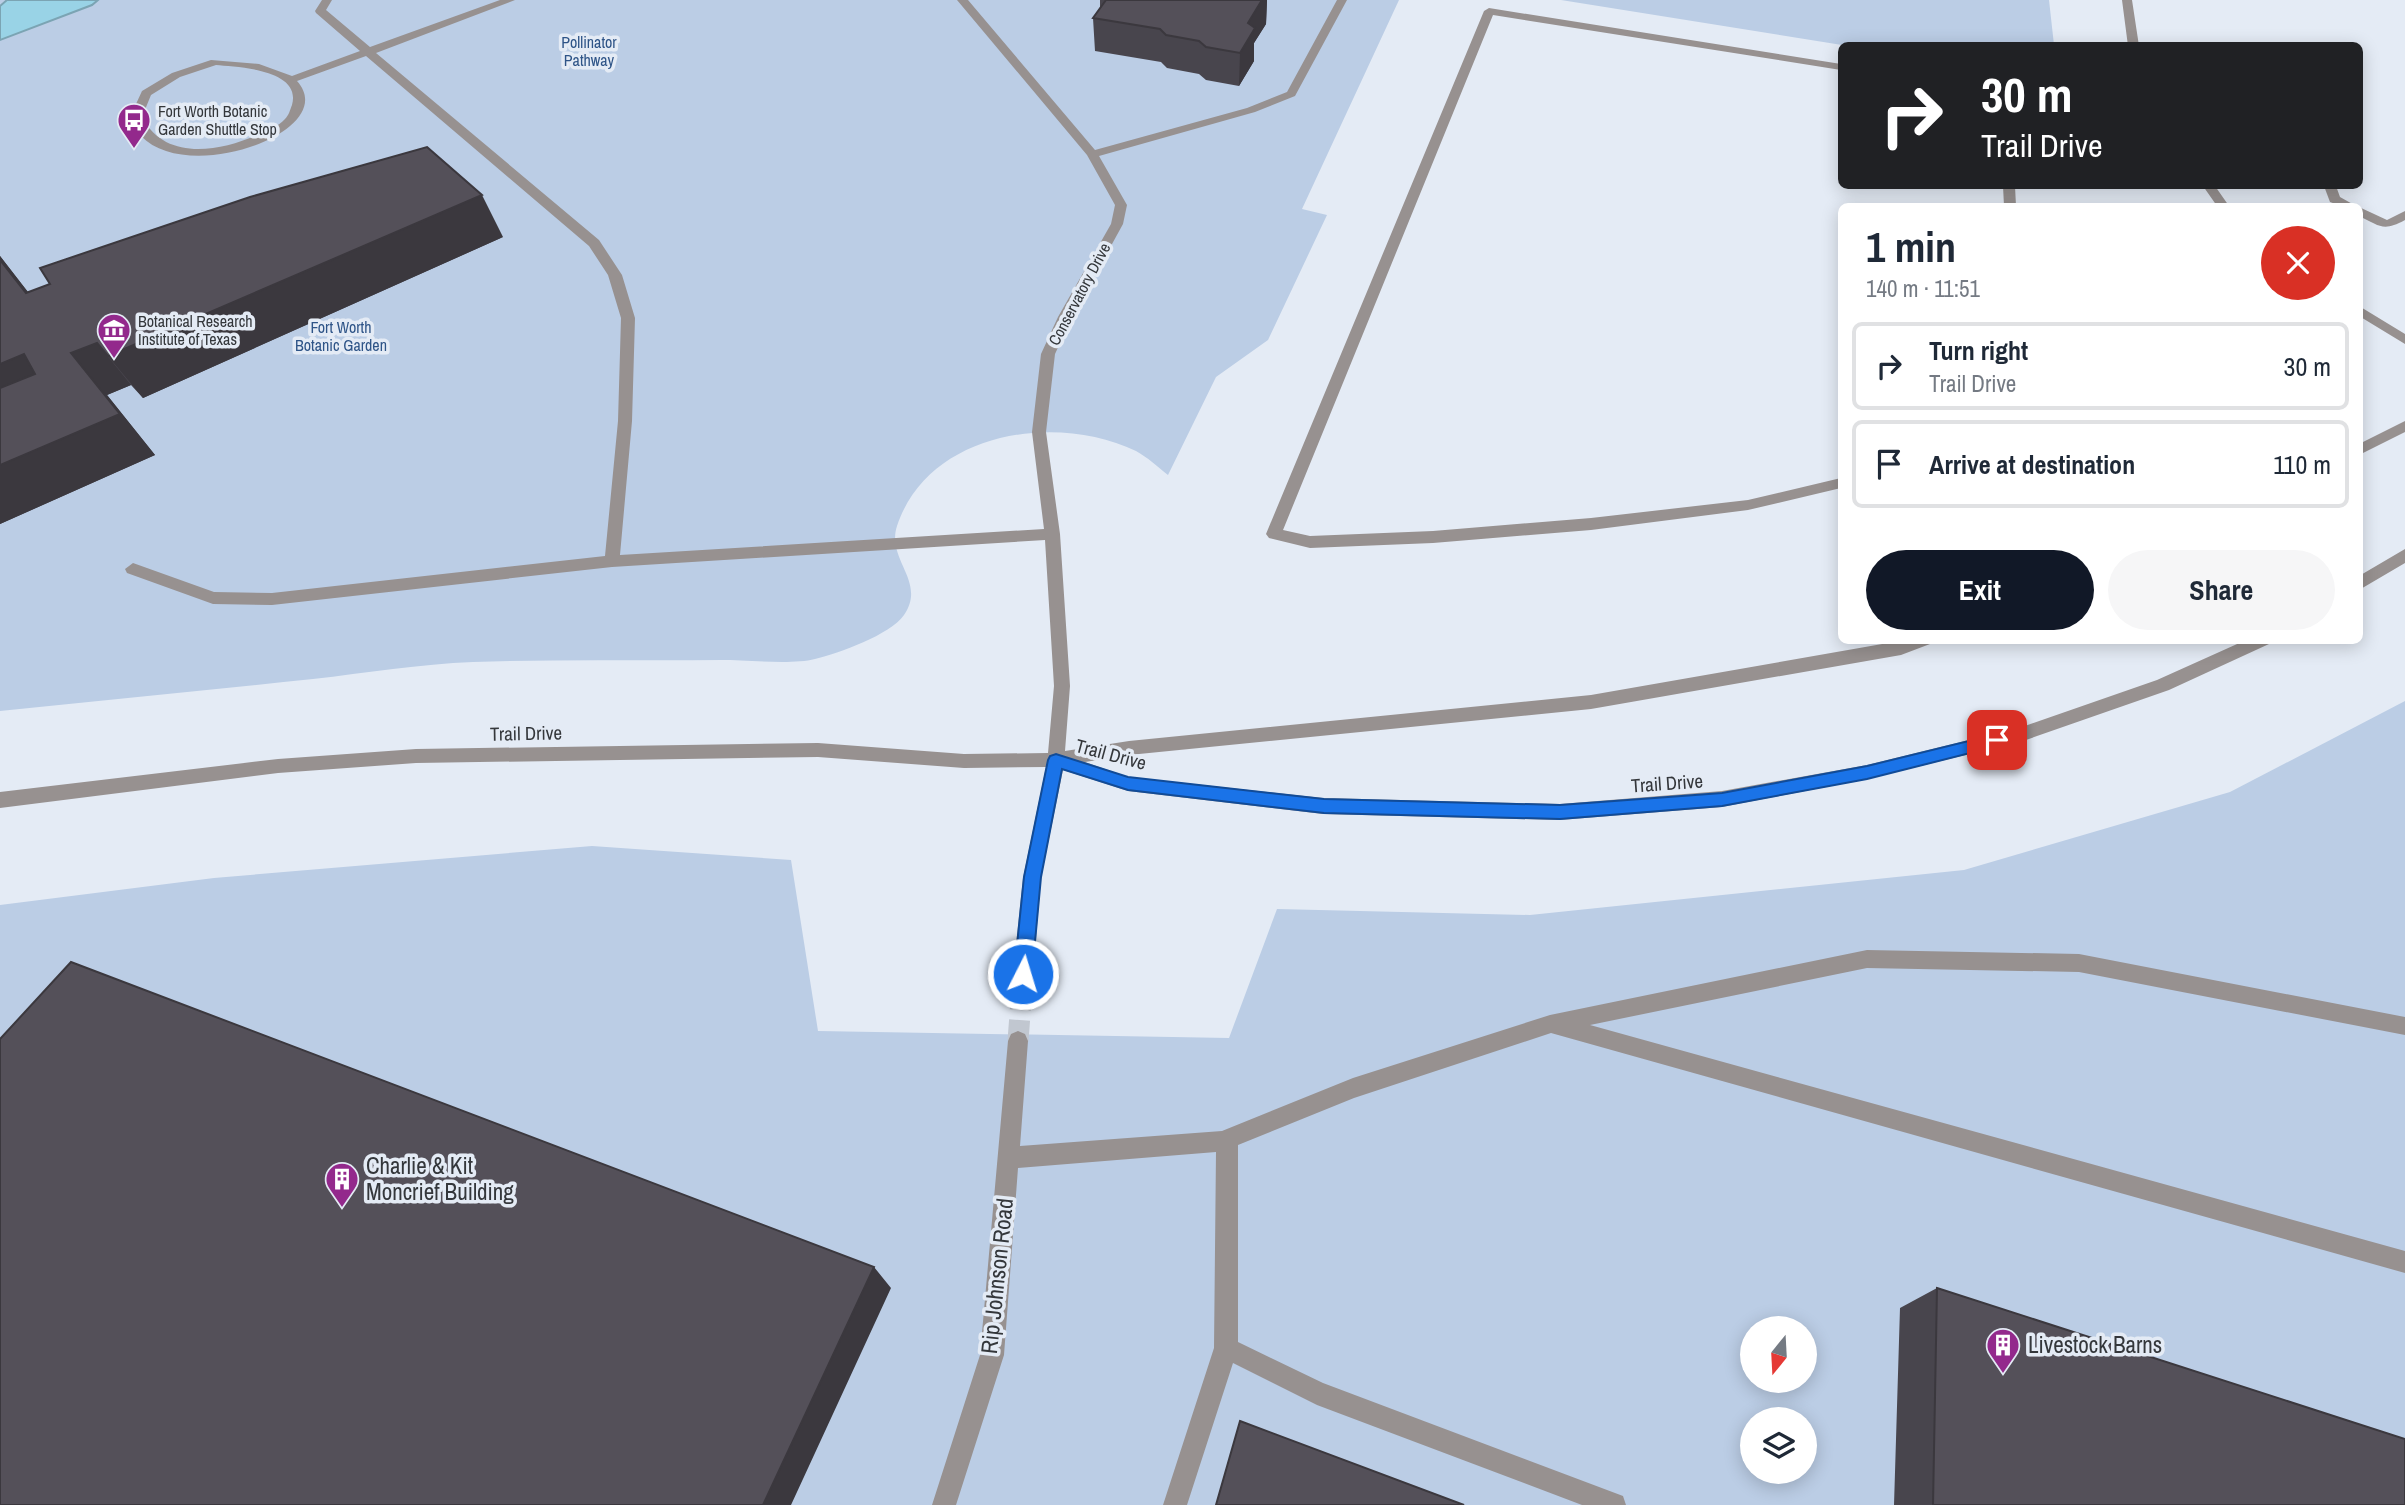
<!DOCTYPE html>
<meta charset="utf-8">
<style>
:root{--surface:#fff;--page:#f6f6f7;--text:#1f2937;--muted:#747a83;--line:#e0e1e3;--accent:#111827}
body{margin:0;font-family:"Archivo Narrow",sans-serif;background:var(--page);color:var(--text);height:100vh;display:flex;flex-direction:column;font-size:26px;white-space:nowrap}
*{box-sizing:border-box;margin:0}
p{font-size:23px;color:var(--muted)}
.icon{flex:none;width:38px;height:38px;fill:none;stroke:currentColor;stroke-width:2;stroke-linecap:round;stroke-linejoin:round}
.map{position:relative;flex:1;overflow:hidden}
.details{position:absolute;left:1838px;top:203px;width:525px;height:441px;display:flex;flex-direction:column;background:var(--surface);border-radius:10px;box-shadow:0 4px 18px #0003}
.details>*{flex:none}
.guide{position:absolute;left:1838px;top:42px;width:525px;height:147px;border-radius:10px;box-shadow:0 4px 18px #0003;background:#202124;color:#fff;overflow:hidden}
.needle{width:46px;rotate:198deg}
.buttons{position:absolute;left:1740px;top:1316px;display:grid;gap:14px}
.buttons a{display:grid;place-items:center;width:77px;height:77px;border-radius:50%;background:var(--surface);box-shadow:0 4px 18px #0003;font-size:35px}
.pin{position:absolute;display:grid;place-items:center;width:60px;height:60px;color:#fff;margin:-30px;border-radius:14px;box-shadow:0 4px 10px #0006}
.me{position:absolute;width:77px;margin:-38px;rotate:5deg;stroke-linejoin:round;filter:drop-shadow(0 0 5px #0008)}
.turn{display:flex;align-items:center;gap:24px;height:147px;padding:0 28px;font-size:32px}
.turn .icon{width:91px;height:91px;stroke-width:2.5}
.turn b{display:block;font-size:49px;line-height:60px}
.round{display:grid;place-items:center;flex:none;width:74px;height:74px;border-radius:37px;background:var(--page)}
.head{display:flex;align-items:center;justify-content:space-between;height:119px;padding:0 28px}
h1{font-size:42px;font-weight:800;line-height:52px}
.button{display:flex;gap:14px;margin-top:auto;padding:14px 28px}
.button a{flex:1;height:80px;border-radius:42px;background:var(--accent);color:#fff;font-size:28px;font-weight:800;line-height:80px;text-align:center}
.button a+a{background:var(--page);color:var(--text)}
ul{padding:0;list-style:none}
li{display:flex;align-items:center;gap:21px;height:88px;margin:0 14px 10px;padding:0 14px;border:4px solid var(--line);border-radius:10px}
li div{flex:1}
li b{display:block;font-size:26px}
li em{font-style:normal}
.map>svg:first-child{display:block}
.green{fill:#bbcde5;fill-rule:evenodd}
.water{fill:#99d3e6;stroke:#7ba4b3;stroke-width:2}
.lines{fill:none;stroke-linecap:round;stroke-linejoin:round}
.minor-tunnel{stroke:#c1c7d0;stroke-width:21;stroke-dasharray:21 10;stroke-linecap:butt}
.minor{fill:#979190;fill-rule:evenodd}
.wall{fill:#48454d}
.shaded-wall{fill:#3b383e}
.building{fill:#545059;stroke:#3b383e;stroke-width:2}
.route{fill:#1a73e8;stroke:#114b97;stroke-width:2}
.labels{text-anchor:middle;stroke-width:7;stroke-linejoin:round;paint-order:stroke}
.far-park-label{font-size:16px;fill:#2e5487;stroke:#e4ebf5}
.far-poi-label{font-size:16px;fill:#34373b;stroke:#e4ebf5;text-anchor:start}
.far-street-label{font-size:16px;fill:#34373b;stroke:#e4ebf5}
.street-label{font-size:19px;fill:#34373b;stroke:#e4ebf5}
.near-poi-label{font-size:23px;fill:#34373b;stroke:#e4ebf5;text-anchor:start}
.near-street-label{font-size:23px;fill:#34373b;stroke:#e4ebf5}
</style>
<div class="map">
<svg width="2405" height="1505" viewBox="0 0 2405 1505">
<rect width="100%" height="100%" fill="#e4ebf5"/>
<!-- green -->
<path class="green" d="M0 0H1399L1302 209 1327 215 1268 340 1216 377 1168 475C1158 467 1147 457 1136 451 1056 412 928 432 897 526 886 560 927 581 904 615 890 635 839 653 815 659 792 665 747 660 721 660 639 661 556 659 473 662 420 664 366 673 313 679 209 690 104 700 0 711Z
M1561 0H2049L2054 45H1842Z
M2405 701V1505H0V905L214 878 592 846 791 860 818 1031 1229 1038 1277 909 1530 915 1964 870 2230 792ZM1752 1328H1804V1381H1752ZM1752 1419H1804V1472H1752Z"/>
<!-- water -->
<path class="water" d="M7 0H98L92 5 0 40V6Z"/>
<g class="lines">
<!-- minor-tunnel -->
<path class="minor-tunnel" d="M1018 1041 1023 974"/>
<!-- minor -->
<path class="minor" d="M322 0H332L326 10 370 47 500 0H515L376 53 599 240 622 275 635 318 632 421 620 555 1044 529 1032 432 1041 354 1058 317 1111 224 1115 205 1087 155 957 0H968L1095 150 1247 108 1287 92 1337 0H1347L1295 96 1255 112 1099 156 1127 205 1123 224 1072 317 1055 354 1046 432 1060 534 1070 686 1065 751 1129 741 1591 695 1905 640H1932L1930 644 1901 655 1591 709 1129 755 1085 762 1128 777 1323 798 1560 804 1722 791 1867 765 2022 727 2157 680 2246 640H2271L2269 644 2169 690 2023 741 1867 779 1722 807 1560 820 1323 814 1128 791 1063 770 1041 878 1033 974 1030 980 1023 983 1016 980 1013 974 1023 878 1046 767 964 768 818 757 416 763 278 773 0 808V792L278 759 416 749 818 743 964 754 1048 753 1054 686 1045 540 612 567 272 605 213 604 127 573 125 569 133 563 214 592 272 593 605 556 618 421 621 318 608 275 589 246 366 56 297 81C342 131 188 186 141 136 136 131 133 123 130 117L142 91 172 73 211 60 259 64 292 76 360 51 316 13 315 11ZM216 65C237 67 302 69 292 105 290 110 289 115 285 119 278 127 267 131 257 135 218 152 165 161 142 117L151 95 180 77Z
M2122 0H2132L2139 46H2128Z
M1489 8 1841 64V70L1493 15 1283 530 1310 536 1433 531 1591 518 1748 500 1841 478V488L1748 510 1591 530 1433 543 1310 548 1269 538 1266 534 1484 11Z
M2003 186H2015L2016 206H2004Z
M2203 186H2215L2229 206H2217Z
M2324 186H2336L2340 197 2356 206H2341L2330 202Z
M2359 207 2387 220 2405 211V220C2383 232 2380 226 2359 216Z
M2359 306 2405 334V344L2359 316Z
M2405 421V432L2359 455V444Z
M2405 549V563L2359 590V576Z
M1867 950 2079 954 2405 1017V1035L2079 972 1867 968 1590 1025 2405 1251V1273L1551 1033 1354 1098 1238 1145V1342L1323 1383 1623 1496 1626 1505H1582L1317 1405 1233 1363 1187 1505H1163L1214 1348 1216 1152 1018 1168 1004 1355 956 1505H932L980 1355 1008 1041 1011 1034 1018 1031 1025 1034 1028 1041 1020 1146 1222 1131 1353 1078 1550 1015Z"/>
</g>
<!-- wall -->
<path class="wall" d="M1100 0H1267L1266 24 1254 43V61L1239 86 1206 80 1199 74 1167 68 1161 62 1095 51 1093 18 1100 9Z
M503 237 143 398 131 385 107 395 155 455 0 524V256L28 292Z
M1937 1288 2405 1505H1894L1900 1308Z"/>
<!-- shaded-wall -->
<path class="shaded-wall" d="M1262 0H1267L1266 24 1254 43V61L1239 86 1240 53 1248 23Z
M482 195 503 237 143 398 108 356Z
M0 256 61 335 26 293 0 260Z
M97 343 131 385 107 395 155 455 0 524V465L71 353Z
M24 354 61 396 0 422V364Z
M874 1267 891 1288 791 1505H763Z"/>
<!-- building -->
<path class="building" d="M1106 0H1262L1248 23 1255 28 1240 53 1206 47 1199 41 1166 35 1160 29 1093 18Z
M427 147 482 195 108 356 97 343 71 353 120 414 0 465V388L35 374 24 354 0 364V260L26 293 50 284 40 268 250 197Z
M71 962 874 1267 763 1505H0V1039Z
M1937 1288 2405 1439V1505H1933Z
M1240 1421 1464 1505H1216Z"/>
<!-- route -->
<path class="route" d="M1997 734 2005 740 2002 745 1867 779 1722 806 1560 819 1324 813 1128 790 1062 769 1041 877 1032 974 1029 980 1023 983 1017 980 1014 974 1024 877 1048 760 1050 756 1056 754 1128 777 1324 799 1560 805 1722 793 1867 766Z"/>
<!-- icons -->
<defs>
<symbol id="bus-pin" viewBox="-11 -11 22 30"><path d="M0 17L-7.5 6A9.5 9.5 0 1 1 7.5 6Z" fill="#93298c" stroke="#e4ebf5"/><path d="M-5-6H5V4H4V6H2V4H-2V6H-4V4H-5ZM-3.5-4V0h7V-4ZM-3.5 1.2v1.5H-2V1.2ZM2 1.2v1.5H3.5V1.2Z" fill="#fff"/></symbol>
<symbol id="museum-pin" viewBox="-11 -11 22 30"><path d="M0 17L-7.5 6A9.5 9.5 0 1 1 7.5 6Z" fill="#93298c" stroke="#e4ebf5"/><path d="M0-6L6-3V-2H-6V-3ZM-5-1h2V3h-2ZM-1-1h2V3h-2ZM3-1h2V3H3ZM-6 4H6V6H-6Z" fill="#fff"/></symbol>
<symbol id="building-pin" viewBox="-11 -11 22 30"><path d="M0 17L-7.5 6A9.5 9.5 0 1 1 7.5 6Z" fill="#93298c" stroke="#e4ebf5"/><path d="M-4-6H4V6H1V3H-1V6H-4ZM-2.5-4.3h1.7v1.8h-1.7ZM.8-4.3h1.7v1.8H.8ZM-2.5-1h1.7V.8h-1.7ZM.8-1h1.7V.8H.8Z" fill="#fff"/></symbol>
</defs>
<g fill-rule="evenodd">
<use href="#bus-pin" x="115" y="101" width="38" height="52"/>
<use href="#museum-pin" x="95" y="311" width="38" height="52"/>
<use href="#building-pin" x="323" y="1160" width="38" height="52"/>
<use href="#building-pin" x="1984" y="1326" width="38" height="52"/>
</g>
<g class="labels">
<!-- far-park labels -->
<g class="far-park-label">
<text x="589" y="48">Pollinator<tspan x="589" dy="18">Pathway</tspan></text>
<text x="341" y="333">Fort Worth<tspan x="341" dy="18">Botanic Garden</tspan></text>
</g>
<!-- far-poi labels -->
<g class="far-poi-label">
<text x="158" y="117">Fort Worth Botanic<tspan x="158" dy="18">Garden Shuttle Stop</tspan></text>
<text x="138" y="327">Botanical Research<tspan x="138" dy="18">Institute of Texas</tspan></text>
</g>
<!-- far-street labels -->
<g class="far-street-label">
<text transform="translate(1079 294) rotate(-62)" y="6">Conservatory Drive</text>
</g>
<!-- street labels -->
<g class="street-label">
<text transform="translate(526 733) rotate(-1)" y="7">Trail Drive</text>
<text transform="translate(1111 754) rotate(15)" y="7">Trail Drive</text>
<text transform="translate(1667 783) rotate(-4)" y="7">Trail Drive</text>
</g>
<!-- near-poi labels -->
<g class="near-poi-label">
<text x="366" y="1174">Charlie &amp; Kit<tspan x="366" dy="26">Moncrief Building</tspan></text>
<text x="2028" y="1353">Livestock Barns</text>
</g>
<!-- near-street labels -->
<g class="near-street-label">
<text transform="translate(997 1276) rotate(-84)" y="8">Rip Johnson Road</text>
</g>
</g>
</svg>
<div class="buttons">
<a><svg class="needle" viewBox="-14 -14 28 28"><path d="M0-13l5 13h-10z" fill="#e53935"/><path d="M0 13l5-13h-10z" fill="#747a83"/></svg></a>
<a><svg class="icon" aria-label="layers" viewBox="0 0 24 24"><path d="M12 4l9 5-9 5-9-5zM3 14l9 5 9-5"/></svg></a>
</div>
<div class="pin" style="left:1997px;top:740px;background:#d93025"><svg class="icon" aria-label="arrive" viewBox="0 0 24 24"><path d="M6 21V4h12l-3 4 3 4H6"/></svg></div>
<svg class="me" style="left:1023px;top:974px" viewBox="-20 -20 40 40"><circle r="17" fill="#1a73e8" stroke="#fff" stroke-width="3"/><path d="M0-11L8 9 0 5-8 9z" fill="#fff"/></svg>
<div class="guide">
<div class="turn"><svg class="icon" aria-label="right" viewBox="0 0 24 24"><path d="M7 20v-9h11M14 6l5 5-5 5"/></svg><div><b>30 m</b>Trail Drive</div></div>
</div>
<section class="details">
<div class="head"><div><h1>1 min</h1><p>140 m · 11:51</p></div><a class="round" style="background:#d93025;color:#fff"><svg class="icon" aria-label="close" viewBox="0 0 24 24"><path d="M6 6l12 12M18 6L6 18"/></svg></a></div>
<ul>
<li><svg class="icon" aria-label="right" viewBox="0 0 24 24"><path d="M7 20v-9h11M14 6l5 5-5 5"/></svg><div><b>Turn right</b><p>Trail Drive</p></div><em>30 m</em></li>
<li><svg class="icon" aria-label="arrive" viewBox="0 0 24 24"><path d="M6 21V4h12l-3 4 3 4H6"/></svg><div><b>Arrive at destination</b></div><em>110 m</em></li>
</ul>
<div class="button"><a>Exit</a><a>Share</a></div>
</section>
</div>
